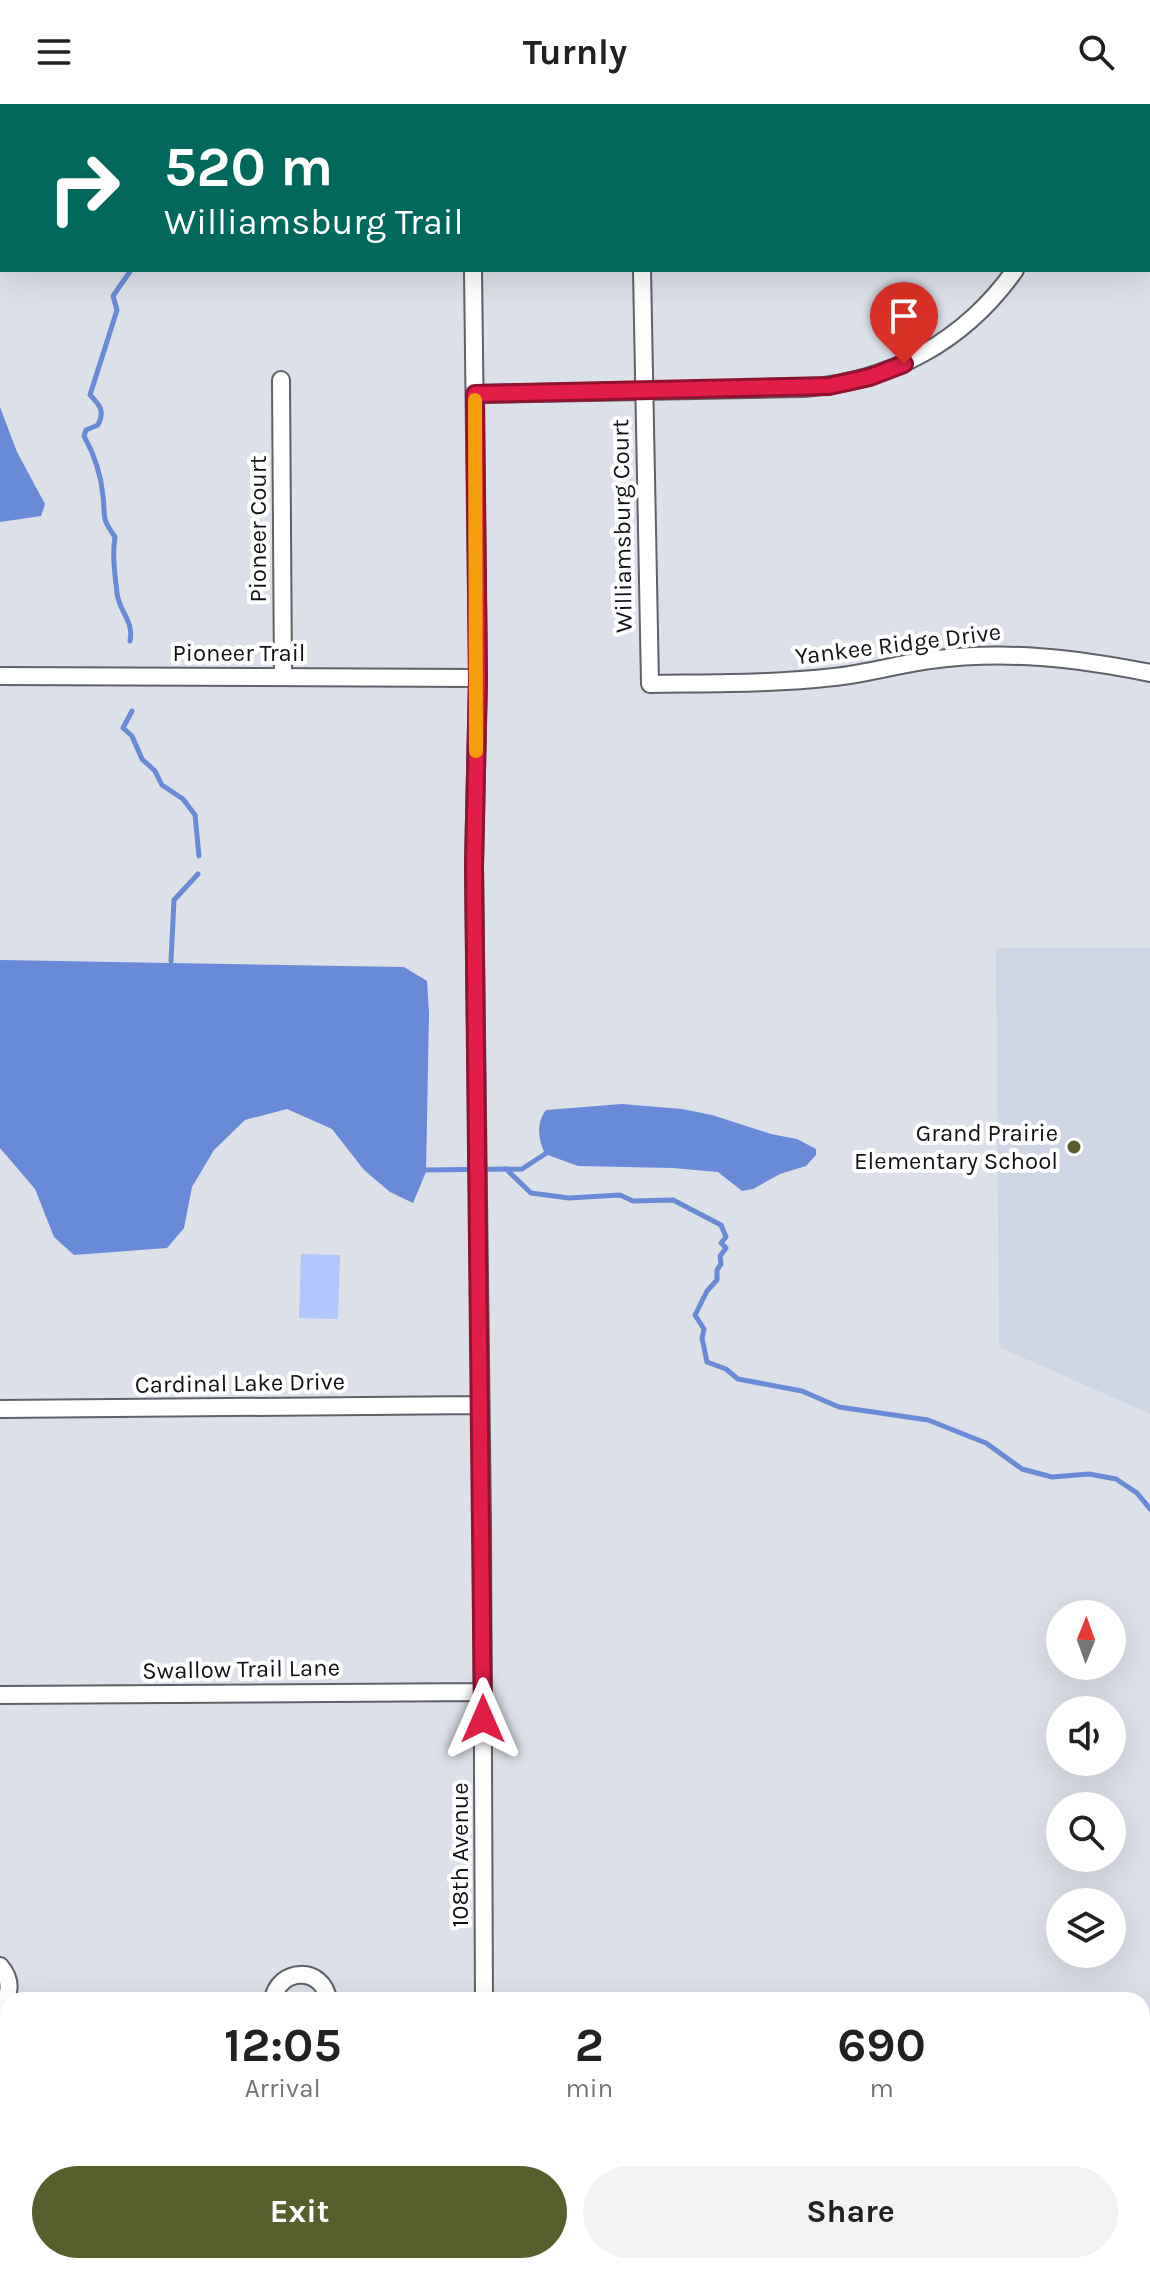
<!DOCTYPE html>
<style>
:root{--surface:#fff;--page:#f2f2f2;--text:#202124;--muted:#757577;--accent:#585f2d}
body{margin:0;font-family:Karla,sans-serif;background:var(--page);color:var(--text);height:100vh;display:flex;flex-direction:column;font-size:30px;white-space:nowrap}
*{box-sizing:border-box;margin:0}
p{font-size:26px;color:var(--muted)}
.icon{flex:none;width:44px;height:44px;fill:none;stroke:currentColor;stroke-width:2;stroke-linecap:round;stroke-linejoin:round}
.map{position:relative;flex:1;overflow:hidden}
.drawer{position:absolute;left:0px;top:1888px;width:1150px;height:282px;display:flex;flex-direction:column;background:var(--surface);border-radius:24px 24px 0 0;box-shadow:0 8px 32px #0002}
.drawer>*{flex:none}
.guide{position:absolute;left:0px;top:0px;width:1150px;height:168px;box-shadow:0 8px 32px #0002;background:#00695c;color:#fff;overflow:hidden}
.needle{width:52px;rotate:1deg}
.fabs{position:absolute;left:1046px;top:1496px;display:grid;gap:16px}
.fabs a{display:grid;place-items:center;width:80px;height:80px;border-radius:50%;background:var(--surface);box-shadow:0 8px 32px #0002;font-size:40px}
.pin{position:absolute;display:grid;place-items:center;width:68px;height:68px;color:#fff;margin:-82px -34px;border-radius:50% 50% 50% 0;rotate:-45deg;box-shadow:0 0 8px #0007}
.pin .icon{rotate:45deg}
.me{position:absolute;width:88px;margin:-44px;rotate:0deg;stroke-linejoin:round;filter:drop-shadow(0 0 6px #0008)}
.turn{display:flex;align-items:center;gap:28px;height:168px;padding:0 32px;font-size:36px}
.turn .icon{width:104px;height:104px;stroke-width:2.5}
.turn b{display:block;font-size:56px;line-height:68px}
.eta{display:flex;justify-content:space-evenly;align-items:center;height:136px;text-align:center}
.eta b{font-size:48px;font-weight:700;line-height:56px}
.button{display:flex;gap:16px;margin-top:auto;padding:16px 32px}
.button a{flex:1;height:92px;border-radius:48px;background:var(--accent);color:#fff;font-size:32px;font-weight:700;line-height:92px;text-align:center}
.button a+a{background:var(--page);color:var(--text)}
header{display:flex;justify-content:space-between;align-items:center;height:104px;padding:0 32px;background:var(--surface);font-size:36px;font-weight:700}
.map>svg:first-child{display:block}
.built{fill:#ced5e4}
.green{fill:#afc7fd}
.water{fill:#698ad7}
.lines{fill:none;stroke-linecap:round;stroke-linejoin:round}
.stream{stroke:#698ad7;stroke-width:5}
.minor-casing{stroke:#5e6269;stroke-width:20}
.minor{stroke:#fff;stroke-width:16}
.route-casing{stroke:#92132f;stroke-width:20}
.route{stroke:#e11d48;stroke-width:14}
.slow{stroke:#f59e0b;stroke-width:14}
.poi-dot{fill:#585f2d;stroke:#fff;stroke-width:3}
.labels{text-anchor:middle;stroke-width:8;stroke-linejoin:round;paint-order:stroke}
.street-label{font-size:24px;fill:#121316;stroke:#fff}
.poi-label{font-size:24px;fill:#121316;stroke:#fff;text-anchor:end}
</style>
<header><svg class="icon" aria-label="menu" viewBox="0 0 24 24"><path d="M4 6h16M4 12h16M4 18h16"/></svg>Turnly<svg class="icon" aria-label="search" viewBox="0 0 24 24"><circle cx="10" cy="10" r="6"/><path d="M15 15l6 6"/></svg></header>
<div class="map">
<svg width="1150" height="2169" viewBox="0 0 1150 2169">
<rect width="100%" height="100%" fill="#dce0e8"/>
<!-- built -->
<path class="built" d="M996 844H1150V1310L999 1243Z"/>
<!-- green -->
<path class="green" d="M301 1150 340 1151 338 1215 299 1214Z"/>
<!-- water -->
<path class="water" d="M0 303 17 348 45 400 41 412 0 418Z
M0 856 404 863 427 877 429 909 426 1068 413 1099 390 1088 364 1066 332 1025 287 1005 245 1016 214 1046 192 1083 184 1124 167 1144 74 1151 54 1133 35 1085 0 1044Z
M622 1000 682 1005 712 1011 771 1030 797 1035 816 1045V1051L806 1062 780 1070 753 1085 742 1087 718 1068 673 1064 578 1062 545 1050C538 1035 536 1019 546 1006Z"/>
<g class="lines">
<!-- stream -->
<path class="stream" d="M229 2 230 0
M130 537C134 516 119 508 117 489 115 471 112 451 115 433 100 411 106 415 103 392 101 370 94 350 84 332L86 326 98 321C105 307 100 301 90 291L117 206 113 192 131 166
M132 607 123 624 132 632 142 655 155 667 162 681 183 695 195 711 199 752
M171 857 174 796 198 770
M506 1065 531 1089 569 1094 620 1091 633 1097 673 1096 721 1121 726 1133 721 1139 726 1144 720 1152 721 1160 717 1166V1176L707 1187 695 1211 704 1225 702 1234 707 1258 726 1265 738 1275 802 1287 839 1303 928 1316 986 1339 1022 1365 1052 1373 1089 1370 1116 1375 1137 1389 1150 1405
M423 1066 522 1065 545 1050"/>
<defs>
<path id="minor" d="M21 0V2
M471 0V2
M1148 9 1150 8
M0 118 2 116
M473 166 478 574 474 762 482 1419 484 1896
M642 166 650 580C711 579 773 580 834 573 866 570 898 560 930 556 1006 546 1076 554 1150 569
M281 276 283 573
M475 290 804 284C890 278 965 237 1015 166
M0 572 478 574
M0 1305 480 1301
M0 1591 483 1588
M0 1862C12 1876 11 1890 0 1904
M273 1896C278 1863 324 1862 328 1896
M0 2036 8 2040
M1142 2132H1150
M205 2169 207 2162"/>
</defs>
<!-- minor casing -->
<use href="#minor" class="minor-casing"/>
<!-- minor -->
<use href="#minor" class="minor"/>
</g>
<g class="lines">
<defs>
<path id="route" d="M483 1615 474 762 478 574 475 290 829 282 870 273 904 260"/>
</defs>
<!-- route casing -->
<use href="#route" class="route-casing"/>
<!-- route -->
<use href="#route" class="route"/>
<!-- slow -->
<path class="slow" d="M475 296 476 647"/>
</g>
<!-- markers -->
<circle class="poi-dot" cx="1074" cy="1043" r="8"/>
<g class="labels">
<!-- street labels -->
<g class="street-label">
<text transform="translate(622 422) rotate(-91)" y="8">Williamsburg Court</text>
<text transform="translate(258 425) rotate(-90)" y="8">Pioneer Court</text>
<text transform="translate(898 540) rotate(-7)" y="8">Yankee Ridge Drive</text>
<text x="239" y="557">Pioneer Trail</text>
<text transform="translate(240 1279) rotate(-1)" y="8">Cardinal Lake Drive</text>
<text transform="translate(241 1565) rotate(-1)" y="8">Swallow Trail Lane</text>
<text transform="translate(460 1751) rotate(-90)" y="8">108th Avenue</text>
</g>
<!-- poi labels -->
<g class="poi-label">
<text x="1058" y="1037">Grand Prairie<tspan x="1058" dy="28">Elementary School</tspan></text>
</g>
</g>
</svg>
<div class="fabs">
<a><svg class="needle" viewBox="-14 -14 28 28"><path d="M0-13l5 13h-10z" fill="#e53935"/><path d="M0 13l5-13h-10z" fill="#757577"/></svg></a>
<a><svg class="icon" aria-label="sound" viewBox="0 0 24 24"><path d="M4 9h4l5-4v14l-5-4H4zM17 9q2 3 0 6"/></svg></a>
<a><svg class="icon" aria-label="search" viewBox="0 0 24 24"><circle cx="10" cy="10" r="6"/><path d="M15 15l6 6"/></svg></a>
<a><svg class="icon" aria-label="layers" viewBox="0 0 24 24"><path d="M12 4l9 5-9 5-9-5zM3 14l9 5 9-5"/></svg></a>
</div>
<div class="pin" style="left:904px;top:260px;background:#d93025"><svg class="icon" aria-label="arrive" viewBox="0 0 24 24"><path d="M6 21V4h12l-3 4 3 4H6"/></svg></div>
<svg class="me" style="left:483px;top:1615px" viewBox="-20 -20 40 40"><path d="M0-17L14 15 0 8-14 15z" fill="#e11d48" stroke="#fff" stroke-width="4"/></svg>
<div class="guide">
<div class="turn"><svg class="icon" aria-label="right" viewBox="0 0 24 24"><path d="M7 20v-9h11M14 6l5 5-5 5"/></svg><div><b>520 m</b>Williamsburg Trail</div></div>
</div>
<section class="drawer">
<div class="eta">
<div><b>12:05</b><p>Arrival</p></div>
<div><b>2</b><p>min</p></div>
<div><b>690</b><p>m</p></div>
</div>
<div class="button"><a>Exit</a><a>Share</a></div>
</section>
</div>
